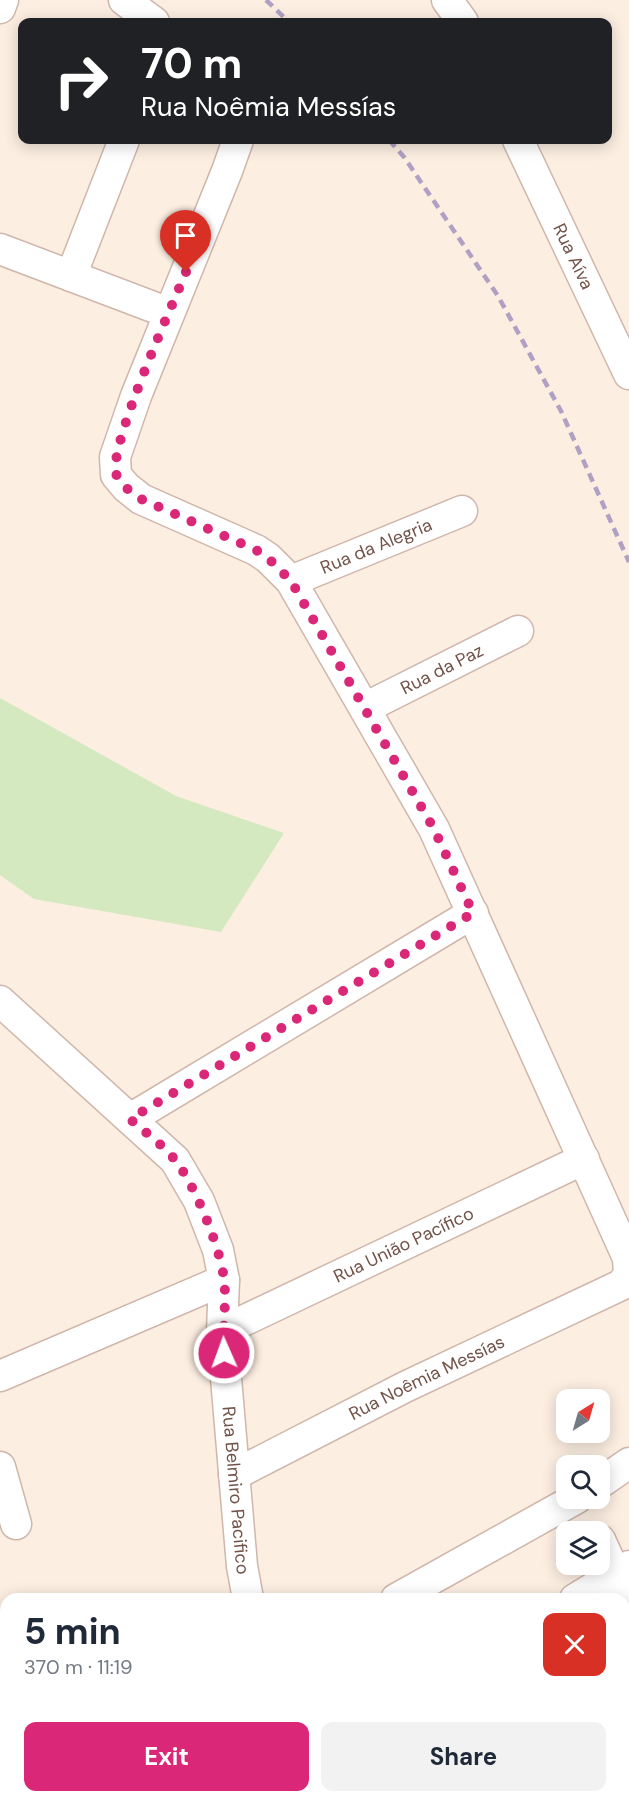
<!DOCTYPE html>
<meta charset="utf-8">
<style>
:root{--surface:#fff;--page:#f2f2f3;--text:#1f2937;--muted:#747a83;--accent:#db2777}
body{margin:0;font-family:"DM Sans",sans-serif;background:var(--page);color:var(--text);height:100vh;display:flex;flex-direction:column;font-size:22px;white-space:nowrap}
*{box-sizing:border-box;margin:0}
p{font-size:20px;color:var(--muted)}
.icon{flex:none;width:33px;height:33px;fill:none;stroke:currentColor;stroke-width:2;stroke-linecap:round;stroke-linejoin:round}
.map{position:relative;flex:1;overflow:hidden}
.drawer{position:absolute;left:0px;top:1593px;width:630px;height:210px;display:flex;flex-direction:column;background:var(--surface);border-radius:18px 18px 0 0;box-shadow:0 3px 15px #0003}
.drawer>*{flex:none}
.top-card{position:absolute;left:18px;top:18px;width:594px;height:126px;border-radius:12px;box-shadow:0 3px 15px #0003;background:#202124;color:#fff;overflow:hidden}
.needle{width:39px;rotate:37deg}
.tools{position:absolute;left:556px;top:1389px;display:grid;gap:12px}
.tools a{display:grid;place-items:center;width:54px;height:54px;border-radius:12px;background:var(--surface);box-shadow:0 3px 15px #0003;font-size:30px}
.pin{position:absolute;display:grid;place-items:center;width:51px;height:51px;color:#fff;margin:-62px -26px;border-radius:50% 50% 50% 0;rotate:-45deg;box-shadow:0 0 6px #0007}
.pin .icon{rotate:45deg}
.me{position:absolute;width:66px;margin:-33px;rotate:358deg;stroke-linejoin:round;filter:drop-shadow(0 0 4px #0008)}
.turn{display:flex;align-items:center;gap:21px;height:126px;padding:0 24px;font-size:27px}
.turn .icon{width:78px;height:78px;stroke-width:2.5}
.turn b{display:block;font-size:42px;line-height:51px}
.round{display:grid;place-items:center;flex:none;width:63px;height:63px;border-radius:12px;background:var(--page)}
.overview{display:flex;align-items:center;justify-content:space-between;height:102px;padding:0 24px}
h1{font-size:36px;font-weight:700;line-height:45px}
.cta{display:flex;gap:12px;margin-top:auto;padding:12px 24px}
.cta a{flex:1;height:69px;border-radius:12px;background:var(--accent);color:#fff;font-size:24px;font-weight:700;line-height:69px;text-align:center}
.cta a+a{background:var(--page);color:var(--text)}
.map>svg:first-child{display:block}
.green{fill:#d5e9c0}
.lines{fill:none;stroke-linecap:round;stroke-linejoin:round}
.minor-casing{stroke:#cfb7ab;stroke-width:33}
.minor{stroke:#fff;stroke-width:30}
.rail{stroke:#b0a0c4;stroke-width:4.5;stroke-dasharray:9 6;stroke-linecap:butt}
.route{stroke:#db2777;stroke-width:10;stroke-dasharray:0 18}
.labels{text-anchor:middle;stroke-width:4.5;stroke-linejoin:round;paint-order:stroke}
.street-label{font-size:18px;fill:#725348;stroke:#fff3e7}
</style>
<div class="map">
<svg width="629" height="1803" viewBox="0 0 629 1803">
<rect width="100%" height="100%" fill="#fceee1"/>
<!-- green -->
<path class="green" d="M0 698 176 796 284 833 221 932 34 899 0 875Z"/>
<g class="lines">
<defs>
<g id="minor">
<path d="M124 0 154 22"/>
<path d="M447 0 463 22"/>
<path d="M0 8 3 0"/>
<path id="s1" d="M518 140 629 374"/>
<path d="M0 249 169 313"/>
<path d="M71 276 124 140"/>
<path id="s2" d="M291 581 462 511"/>
<path id="s3" d="M365 708 518 631"/>
<path id="s4" d="M0 1001 175 1160 199 1201 218 1250 224 1280 222 1331 242 1566 248 1599"/>
<path d="M130 1119 473 913"/>
<path id="s5" d="M222 1331 584 1159"/>
<path d="M0 1376 224 1280"/>
<path d="M0 1467 16 1524"/>
<path id="s6" d="M234 1475 405 1387 621 1285 629 1275 628 1258 434 829 291 581 268 558 256 550 141 499 126 487 116 475 115 457 136 396 227 171 238 140"/>
<path d="M600 1483 629 1463"/>
<path d="M600 1540 629 1603"/>
<path d="M396 1599 577 1498"/>
<path d="M575 1599 629 1566"/>
<path d="M0 1649 6 1646"/>
<path d="M624 1730 629 1728"/>
<path d="M342 1797 345 1803"/>
<path d="M534 1797 537 1803"/>
</g>
</defs>
<!-- minor casing -->
<use href="#minor" class="minor-casing"/>
<!-- minor -->
<use href="#minor" class="minor"/>
<!-- rail -->
<path class="rail" d="M266 0 289 22
M389 140 404 157 498 296 561 411 629 562"/>
</g>
<g class="lines">
<!-- route -->
<path class="route" d="M186 272C172 306 109 445 116 473 118 484 133 493 141 499L256 550 268 558 291 581 434 829 473 913 130 1119C145 1132 163 1145 175 1160 195 1185 220 1247 224 1279 227 1303 222 1328 224 1353"/>
</g>
<g class="labels">
<!-- street labels -->
<g class="street-label">
<text dy="6" stroke="none"><textPath href="#s1" startOffset="129">Rua Aíva</textPath></text>
<text dy="6" stroke="none"><textPath href="#s2" startOffset="92">Rua da Alegria</textPath></text>
<text dy="6" stroke="none"><textPath href="#s3" startOffset="86">Rua da Paz</textPath></text>
<text dy="6" stroke="none"><textPath href="#s5" startOffset="201">Rua União Pacífico</textPath></text>
<text dy="6" stroke="none"><textPath href="#s6" startOffset="216">Rua Noêmia Messías</textPath></text>
<text dy="6" stroke="none"><textPath href="#s4" startOffset="578">Rua Belmiro Pacifico</textPath></text>
</g>
</g>
</svg>
<div class="tools">
<a><svg class="needle" viewBox="-14 -14 28 28"><path d="M0-13l5 13h-10z" fill="#e53935"/><path d="M0 13l5-13h-10z" fill="#747a83"/></svg></a>
<a><svg class="icon" aria-label="search" viewBox="0 0 24 24"><circle cx="10" cy="10" r="6"/><path d="M15 15l6 6"/></svg></a>
<a><svg class="icon" aria-label="layers" viewBox="0 0 24 24"><path d="M12 4l9 5-9 5-9-5zM3 14l9 5 9-5"/></svg></a>
</div>
<div class="pin" style="left:186px;top:272px;background:#d93025"><svg class="icon" aria-label="arrive" viewBox="0 0 24 24"><path d="M6 21V4h12l-3 4 3 4H6"/></svg></div>
<svg class="me" style="left:224px;top:1353px" viewBox="-20 -20 40 40"><circle r="17" fill="#db2777" stroke="#fff" stroke-width="3"/><path d="M0-11L8 9 0 5-8 9z" fill="#fff"/></svg>
<div class="top-card">
<div class="turn"><svg class="icon" aria-label="right" viewBox="0 0 24 24"><path d="M7 20v-9h11M14 6l5 5-5 5"/></svg><div><b>70 m</b>Rua Noêmia Messías</div></div>
</div>
<section class="drawer">
<div class="overview"><div><h1>5 min</h1><p>370 m · 11:19</p></div><a class="round" style="background:#d93025;color:#fff"><svg class="icon" aria-label="close" viewBox="0 0 24 24"><path d="M6 6l12 12M18 6L6 18"/></svg></a></div>
<div class="cta"><a>Exit</a><a>Share</a></div>
</section>
</div>
